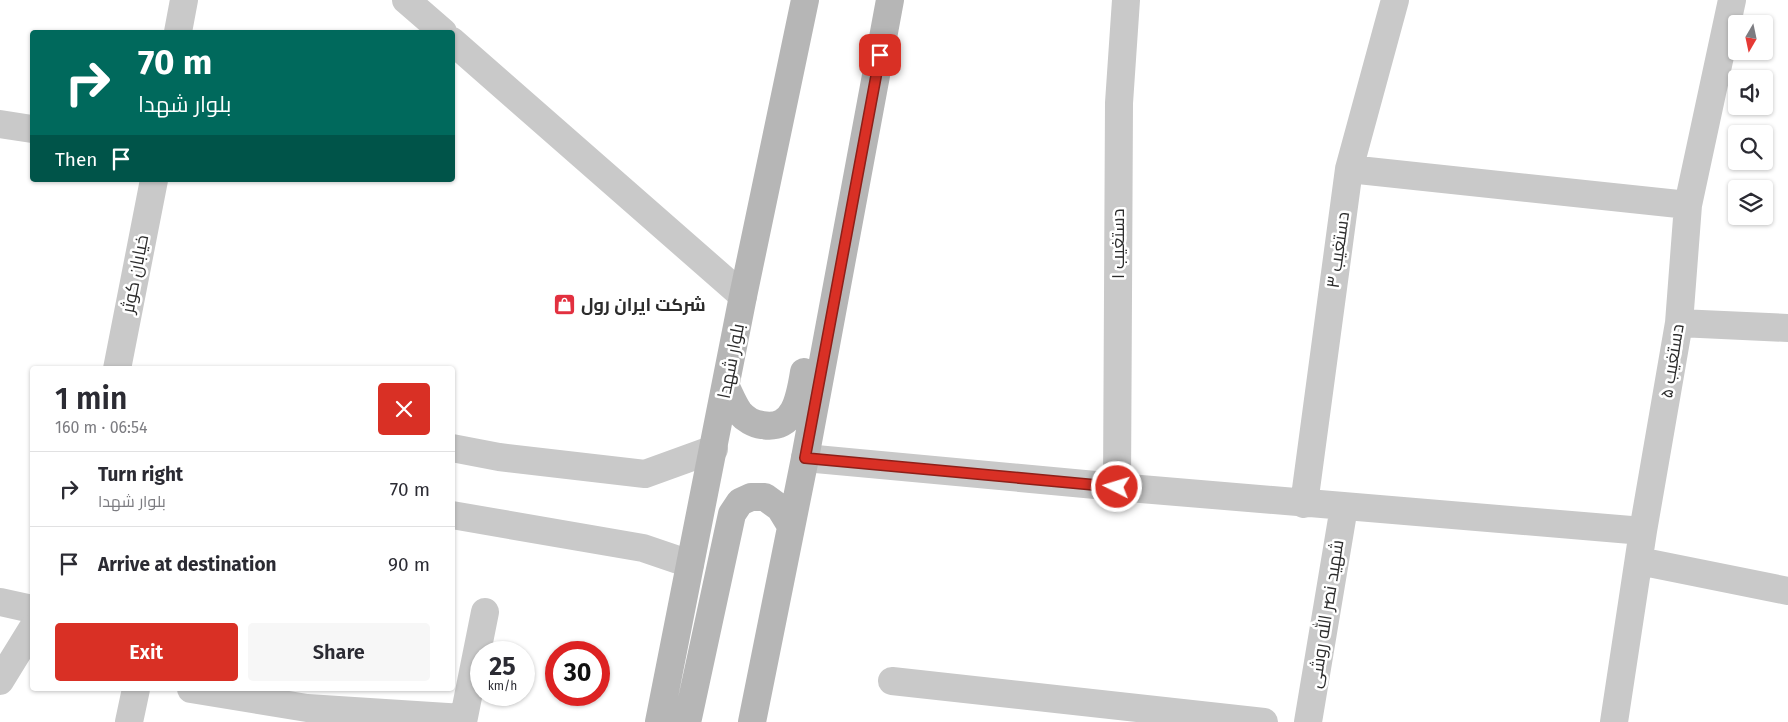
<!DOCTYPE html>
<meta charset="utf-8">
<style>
:root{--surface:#fff;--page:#f7f7f7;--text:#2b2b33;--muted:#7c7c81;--line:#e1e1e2;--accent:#d93025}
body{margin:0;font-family:"Fira Sans",Cairo,sans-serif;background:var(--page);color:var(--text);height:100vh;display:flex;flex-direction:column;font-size:19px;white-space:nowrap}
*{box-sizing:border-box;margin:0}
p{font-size:16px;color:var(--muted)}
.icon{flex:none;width:28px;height:28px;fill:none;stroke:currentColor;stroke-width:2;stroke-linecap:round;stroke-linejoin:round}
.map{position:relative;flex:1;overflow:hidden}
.panel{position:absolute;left:30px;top:366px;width:425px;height:325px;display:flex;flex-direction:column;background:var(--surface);border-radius:5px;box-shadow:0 1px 4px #0004}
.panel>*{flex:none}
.guide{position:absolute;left:30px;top:30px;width:425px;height:152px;border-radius:5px;box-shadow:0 1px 4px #0004;background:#00695c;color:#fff;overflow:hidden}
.needle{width:32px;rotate:189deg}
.tools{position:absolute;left:1728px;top:15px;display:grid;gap:10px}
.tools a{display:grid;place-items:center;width:45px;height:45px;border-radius:5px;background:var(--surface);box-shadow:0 1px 4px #0004;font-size:25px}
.speed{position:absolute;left:470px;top:641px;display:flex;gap:10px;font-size:25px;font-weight:700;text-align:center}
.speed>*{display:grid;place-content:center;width:65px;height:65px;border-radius:50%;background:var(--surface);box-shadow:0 1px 4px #0004;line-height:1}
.speed small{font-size:12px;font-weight:400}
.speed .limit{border:8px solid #d22;background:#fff;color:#111}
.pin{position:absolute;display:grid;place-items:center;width:42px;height:42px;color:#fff;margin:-21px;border-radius:10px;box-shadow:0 2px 8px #0006}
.me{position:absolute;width:55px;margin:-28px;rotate:275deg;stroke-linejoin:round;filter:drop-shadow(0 0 4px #0008)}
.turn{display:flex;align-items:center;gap:18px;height:105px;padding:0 25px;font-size:22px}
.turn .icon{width:65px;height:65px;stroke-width:2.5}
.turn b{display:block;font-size:35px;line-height:42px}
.then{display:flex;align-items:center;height:48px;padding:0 25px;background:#0003;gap:10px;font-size:19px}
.round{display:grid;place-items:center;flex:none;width:52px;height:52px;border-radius:5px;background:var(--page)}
.head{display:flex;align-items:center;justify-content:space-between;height:85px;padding:0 25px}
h1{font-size:30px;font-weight:600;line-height:38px}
.button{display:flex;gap:10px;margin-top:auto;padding:10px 25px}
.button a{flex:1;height:58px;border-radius:5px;background:var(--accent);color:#fff;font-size:20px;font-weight:600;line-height:58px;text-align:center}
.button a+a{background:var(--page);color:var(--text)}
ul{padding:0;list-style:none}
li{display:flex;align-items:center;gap:15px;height:75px;padding:0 25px;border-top:1px solid var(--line)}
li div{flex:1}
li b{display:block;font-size:19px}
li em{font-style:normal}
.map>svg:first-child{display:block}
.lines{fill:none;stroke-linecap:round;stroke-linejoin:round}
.minor{stroke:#c9c9c9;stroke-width:28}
.tertiary{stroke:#c9c9c9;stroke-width:28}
.secondary{stroke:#b6b6b6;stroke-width:28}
.route-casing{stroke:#8d1f18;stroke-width:12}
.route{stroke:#d93025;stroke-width:9}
.labels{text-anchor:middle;stroke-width:5;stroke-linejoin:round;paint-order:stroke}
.street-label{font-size:18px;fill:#2c2c2c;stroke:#fff}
.poi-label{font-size:18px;font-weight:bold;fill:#2c2c2c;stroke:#fff;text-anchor:start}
</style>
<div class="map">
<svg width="1788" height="722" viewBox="0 0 1788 722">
<rect width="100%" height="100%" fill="#fff"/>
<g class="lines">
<!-- minor -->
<path class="minor" d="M406 0 443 32
M452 41 743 296
M0 124 32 129
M1349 169 1688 205
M1679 323 1788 328
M452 448 499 457 645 474 714 449
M805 458 1117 487 1643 531
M1117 487 1119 103 1126 0
M1304 504 1349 169 1395 0
M452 515 643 548 690 564
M1639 561 1788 591
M0 602 32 609
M892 681 1264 722
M191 689 307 708 463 718
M129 722 136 689
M463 722 485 612
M1308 722 1344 507
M1614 722 1643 531 1679 323 1688 205 1732 0"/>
<!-- tertiary -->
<path class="tertiary" d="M178 32 184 0
M117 369 154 180
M0 681 32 629"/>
<!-- secondary -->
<path class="secondary" d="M726 387C730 395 734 405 739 412 745 419 754 424 762 425 795 431 800 397 804 372
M659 722 743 296 805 0
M684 722 688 718 732 514 740 502 751 497H765L780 508 791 526
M752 722 805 458 890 0"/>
</g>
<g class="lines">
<defs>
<path id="route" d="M880 55 805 458 1117 487"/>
</defs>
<!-- route casing -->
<use href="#route" class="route-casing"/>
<!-- route -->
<use href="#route" class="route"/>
</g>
<!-- icons -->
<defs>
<symbol id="shop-square" viewBox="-11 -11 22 22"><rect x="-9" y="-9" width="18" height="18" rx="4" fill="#e2303f" stroke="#fff"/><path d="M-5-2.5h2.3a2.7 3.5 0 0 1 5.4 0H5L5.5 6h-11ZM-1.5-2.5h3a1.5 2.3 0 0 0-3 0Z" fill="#fff"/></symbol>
</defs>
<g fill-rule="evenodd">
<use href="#shop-square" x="552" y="292" width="25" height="25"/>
</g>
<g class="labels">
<!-- street labels -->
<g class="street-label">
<text transform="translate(1118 244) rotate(-90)" y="6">دستغیب ۱</text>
<text transform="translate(1338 250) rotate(-82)" y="6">دستغیب ۳</text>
<text transform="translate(135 274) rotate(-79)" y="6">خیابان کوثر</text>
<text transform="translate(731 361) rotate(-79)" y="6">بلوار شهدا</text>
<text transform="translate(1672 361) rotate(-81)" y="6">دستغیب ۵</text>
<text transform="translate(1326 614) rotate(-81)" y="6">شهید نصر الله روشی</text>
</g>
<!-- poi labels -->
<g class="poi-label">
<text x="581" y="311">شرکت ایران رول</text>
</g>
</g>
</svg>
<div class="tools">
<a><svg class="needle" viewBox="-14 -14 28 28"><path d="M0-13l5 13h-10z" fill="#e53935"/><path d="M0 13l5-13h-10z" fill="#7c7c81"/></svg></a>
<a><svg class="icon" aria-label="sound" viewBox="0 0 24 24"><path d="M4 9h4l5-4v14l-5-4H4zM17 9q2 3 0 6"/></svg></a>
<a><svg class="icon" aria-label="search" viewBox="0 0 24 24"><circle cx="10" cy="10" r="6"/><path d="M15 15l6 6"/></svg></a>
<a><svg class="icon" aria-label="layers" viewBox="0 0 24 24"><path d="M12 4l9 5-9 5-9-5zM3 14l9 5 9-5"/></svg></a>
</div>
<div class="speed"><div>25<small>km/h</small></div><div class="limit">30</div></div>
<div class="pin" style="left:880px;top:55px;background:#d93025"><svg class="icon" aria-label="arrive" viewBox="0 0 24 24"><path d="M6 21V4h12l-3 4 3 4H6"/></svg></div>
<svg class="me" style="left:1117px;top:487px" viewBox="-20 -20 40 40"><circle r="17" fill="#d93025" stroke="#fff" stroke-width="3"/><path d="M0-11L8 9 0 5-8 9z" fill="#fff"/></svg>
<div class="guide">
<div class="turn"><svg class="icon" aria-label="right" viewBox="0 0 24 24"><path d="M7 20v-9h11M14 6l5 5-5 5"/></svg><div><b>70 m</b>بلوار شهدا</div></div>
<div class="then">Then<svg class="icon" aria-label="arrive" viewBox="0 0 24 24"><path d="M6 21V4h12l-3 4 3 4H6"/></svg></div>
</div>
<section class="panel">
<div class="head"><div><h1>1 min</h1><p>160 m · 06:54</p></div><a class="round" style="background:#d93025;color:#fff"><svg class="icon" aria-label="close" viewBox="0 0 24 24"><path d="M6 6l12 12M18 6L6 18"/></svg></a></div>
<ul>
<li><svg class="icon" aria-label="right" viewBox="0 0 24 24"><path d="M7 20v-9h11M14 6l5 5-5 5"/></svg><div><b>Turn right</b><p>بلوار شهدا</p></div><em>70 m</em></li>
<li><svg class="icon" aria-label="arrive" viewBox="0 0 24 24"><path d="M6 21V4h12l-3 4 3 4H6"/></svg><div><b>Arrive at destination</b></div><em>90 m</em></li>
</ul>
<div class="button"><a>Exit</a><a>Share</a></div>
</section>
</div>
